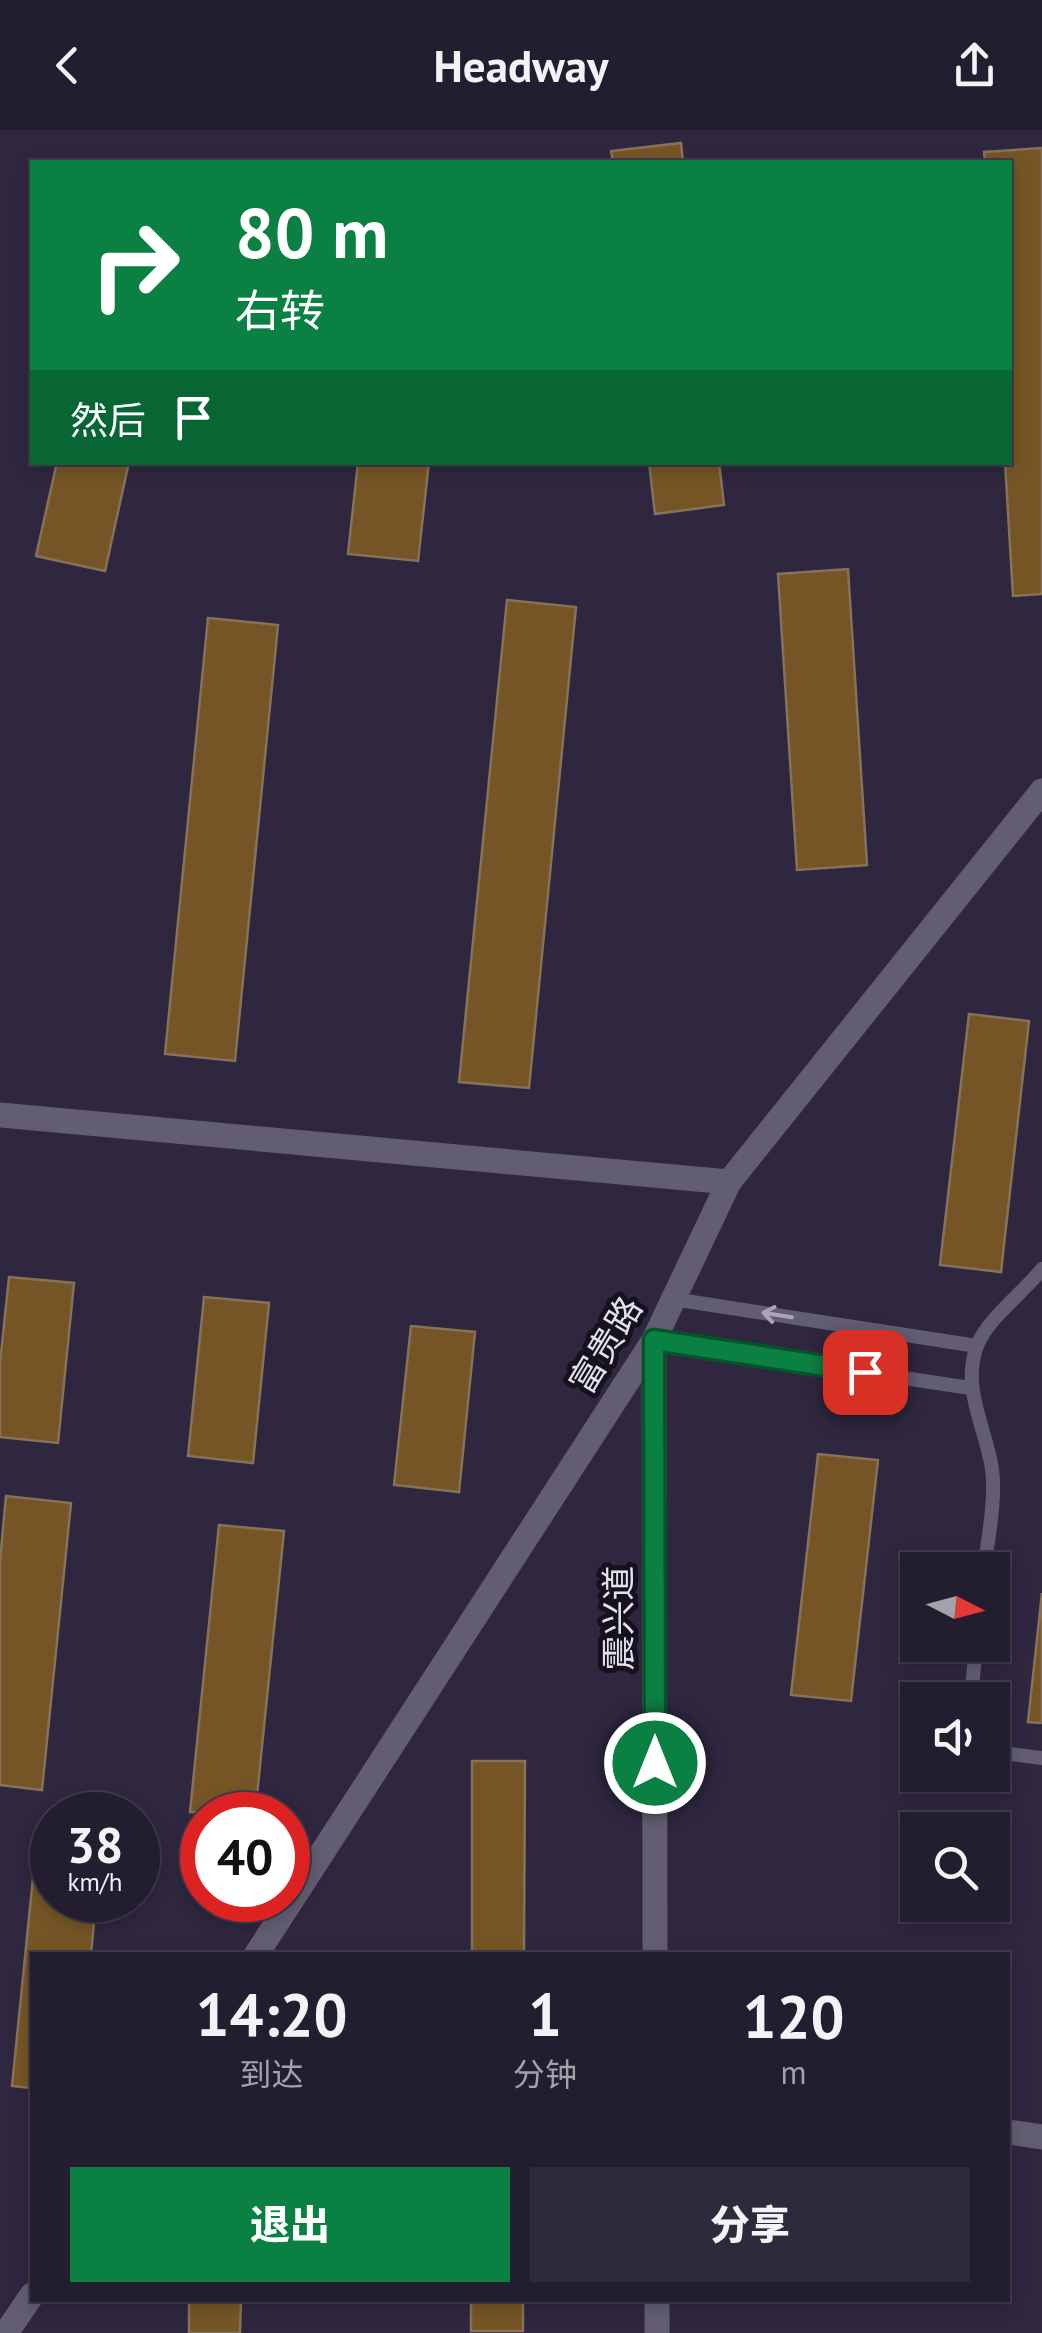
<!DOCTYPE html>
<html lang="zh">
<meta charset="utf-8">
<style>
:root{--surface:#221d2f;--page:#2e2a3b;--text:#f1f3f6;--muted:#a2a2aa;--line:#3f3b4b;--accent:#0b8043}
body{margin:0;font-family:"PT Sans","Noto Sans SC",sans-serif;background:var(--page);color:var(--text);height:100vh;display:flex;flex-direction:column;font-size:38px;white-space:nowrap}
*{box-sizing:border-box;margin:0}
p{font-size:32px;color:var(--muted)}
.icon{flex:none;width:55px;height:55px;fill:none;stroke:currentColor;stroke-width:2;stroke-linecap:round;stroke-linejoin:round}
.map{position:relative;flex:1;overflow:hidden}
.side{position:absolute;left:30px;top:1822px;width:980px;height:350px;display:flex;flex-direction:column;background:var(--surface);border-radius:0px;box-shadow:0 5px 15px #0003,0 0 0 2px var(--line)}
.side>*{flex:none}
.guide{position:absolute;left:30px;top:30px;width:982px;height:305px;border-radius:0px;box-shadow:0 5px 15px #0003,0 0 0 2px var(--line);background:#0b8043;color:#fff;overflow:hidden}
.needle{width:65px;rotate:96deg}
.tools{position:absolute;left:900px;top:1422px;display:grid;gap:20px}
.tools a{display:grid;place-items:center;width:110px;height:110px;border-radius:0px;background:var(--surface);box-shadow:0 5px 15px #0003,0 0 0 2px var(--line);font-size:50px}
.speed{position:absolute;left:30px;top:1662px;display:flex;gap:20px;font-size:50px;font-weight:700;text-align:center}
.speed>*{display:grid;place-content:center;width:130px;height:130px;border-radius:50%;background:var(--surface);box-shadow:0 5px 15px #0003,0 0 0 2px var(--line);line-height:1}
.speed small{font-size:25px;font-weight:400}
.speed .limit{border:15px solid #d22;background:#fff;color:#111}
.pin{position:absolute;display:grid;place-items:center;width:85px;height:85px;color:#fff;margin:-42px;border-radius:20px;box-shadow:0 5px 15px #0006}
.me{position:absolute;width:110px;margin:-55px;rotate:0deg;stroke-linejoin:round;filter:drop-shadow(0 0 8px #0008)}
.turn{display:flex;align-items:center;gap:35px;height:210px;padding:0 40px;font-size:45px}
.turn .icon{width:130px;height:130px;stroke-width:2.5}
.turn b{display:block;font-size:70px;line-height:85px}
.then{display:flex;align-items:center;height:95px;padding:0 40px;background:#0003;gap:20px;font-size:38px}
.eta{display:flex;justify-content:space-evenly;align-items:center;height:170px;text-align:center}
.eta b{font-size:60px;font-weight:800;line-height:70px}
.button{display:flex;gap:20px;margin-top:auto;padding:20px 40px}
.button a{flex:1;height:115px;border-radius:0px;background:var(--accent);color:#fff;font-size:40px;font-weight:800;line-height:115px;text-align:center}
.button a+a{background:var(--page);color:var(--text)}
header{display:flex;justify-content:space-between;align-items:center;height:130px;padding:0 40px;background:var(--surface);font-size:45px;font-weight:800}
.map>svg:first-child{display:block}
.building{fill:#755526;stroke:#867258;stroke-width:2.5}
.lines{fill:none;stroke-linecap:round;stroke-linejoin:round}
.service{stroke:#635d72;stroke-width:14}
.minor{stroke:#635d72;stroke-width:25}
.tertiary{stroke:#635d72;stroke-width:25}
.oneway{stroke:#aaa5b7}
.route-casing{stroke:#07532c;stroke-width:25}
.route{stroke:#0b8043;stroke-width:18}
.labels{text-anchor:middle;stroke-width:10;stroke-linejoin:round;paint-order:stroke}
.street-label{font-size:35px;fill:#e4e0f0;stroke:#15121d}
</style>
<header><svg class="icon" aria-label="back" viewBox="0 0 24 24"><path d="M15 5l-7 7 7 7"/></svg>Headway<svg class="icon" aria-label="share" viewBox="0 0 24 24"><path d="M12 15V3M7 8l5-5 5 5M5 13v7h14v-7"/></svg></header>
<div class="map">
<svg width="1042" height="2203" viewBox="0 0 1042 2203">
<rect width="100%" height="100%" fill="#2e273f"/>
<!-- building -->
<path class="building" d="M681 13 683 32H613L611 21Z
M1042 18V464L1013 466 1005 332H1010V32H985L984 22Z
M57 332H129L105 441 36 426Z
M358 332H429L418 431 348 424Z
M649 332H719L724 375 655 384Z
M848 439 867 735 797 740 778 444Z
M507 470 576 477 529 958 459 952Z
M208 488 278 495 235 931 165 924Z
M969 884 1029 891 1001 1142 940 1135Z
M9 1147 74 1153 58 1313 0 1307V1233Z
M204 1167 269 1173 253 1333 188 1326Z
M411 1196 475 1202 459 1362 394 1355Z
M818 1324 878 1330 851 1571 791 1565Z
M6 1366 71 1373 42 1660 0 1655V1431Z
M219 1395 284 1401 255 1685 190 1682Z
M1042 1463V1593L1028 1592Z
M472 1631H525L524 1825H472Z
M35 1728 52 1730V1770H96L91 1825H32V1958L12 1956Z
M189 2170H241L240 2203H189Z
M471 2170H523V2201H471Z"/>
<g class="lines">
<!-- service -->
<path class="service" d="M673 1169 977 1216
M654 1210 970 1258
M984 1440C988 1408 996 1371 992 1339 986 1298 961 1258 977 1216 987 1189 1023 1163 1042 1139
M971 1570 976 1515
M992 1617 1002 1623 1042 1628"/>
<!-- minor -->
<path class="minor" d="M0 985 729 1052
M256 1825 654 1210
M1008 2002 1042 2007
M6 2203 32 2165"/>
<!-- tertiary -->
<path class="tertiary" d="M655 1825 654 1210 729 1052 1042 661
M657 2170V2203"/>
</g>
<!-- one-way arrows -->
<defs><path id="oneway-shaft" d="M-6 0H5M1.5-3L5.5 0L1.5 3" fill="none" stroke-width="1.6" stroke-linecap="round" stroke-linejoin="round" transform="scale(2.5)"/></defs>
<use class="oneway" href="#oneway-shaft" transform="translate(777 1185) rotate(-171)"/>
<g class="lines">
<defs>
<path id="route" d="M655 1633 654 1210 865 1242"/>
</defs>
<!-- route casing -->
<use href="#route" class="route-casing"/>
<!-- route -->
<use href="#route" class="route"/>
</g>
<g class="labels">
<!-- street labels -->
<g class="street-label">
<text transform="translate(606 1215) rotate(-59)" y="12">富贵路</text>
<text transform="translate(619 1488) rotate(-90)" y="12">震兴道</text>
</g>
</g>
</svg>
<div class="tools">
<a><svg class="needle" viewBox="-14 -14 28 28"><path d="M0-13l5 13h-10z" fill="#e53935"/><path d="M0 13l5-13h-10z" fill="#a2a2aa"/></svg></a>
<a><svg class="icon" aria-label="sound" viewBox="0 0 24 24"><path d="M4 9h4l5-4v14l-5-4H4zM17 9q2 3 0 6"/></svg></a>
<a><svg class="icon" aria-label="search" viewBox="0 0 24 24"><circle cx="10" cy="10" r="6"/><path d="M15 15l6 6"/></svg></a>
</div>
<div class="speed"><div>38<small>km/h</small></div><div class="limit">40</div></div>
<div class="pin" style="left:865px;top:1242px;background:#d93025"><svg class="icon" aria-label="arrive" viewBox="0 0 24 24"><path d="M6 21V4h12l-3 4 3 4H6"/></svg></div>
<svg class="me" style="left:655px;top:1633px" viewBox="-20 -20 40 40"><circle r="17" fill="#0b8043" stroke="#fff" stroke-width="3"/><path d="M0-11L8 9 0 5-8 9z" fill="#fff"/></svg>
<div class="guide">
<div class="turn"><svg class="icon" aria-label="right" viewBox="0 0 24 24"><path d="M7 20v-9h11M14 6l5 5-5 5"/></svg><div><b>80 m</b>右转</div></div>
<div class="then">然后<svg class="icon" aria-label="arrive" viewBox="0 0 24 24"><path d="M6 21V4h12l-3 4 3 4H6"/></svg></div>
</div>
<section class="side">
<div class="eta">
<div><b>14:20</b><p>到达</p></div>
<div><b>1</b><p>分钟</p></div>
<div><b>120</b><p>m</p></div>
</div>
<div class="button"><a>退出</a><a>分享</a></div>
</section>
</div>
